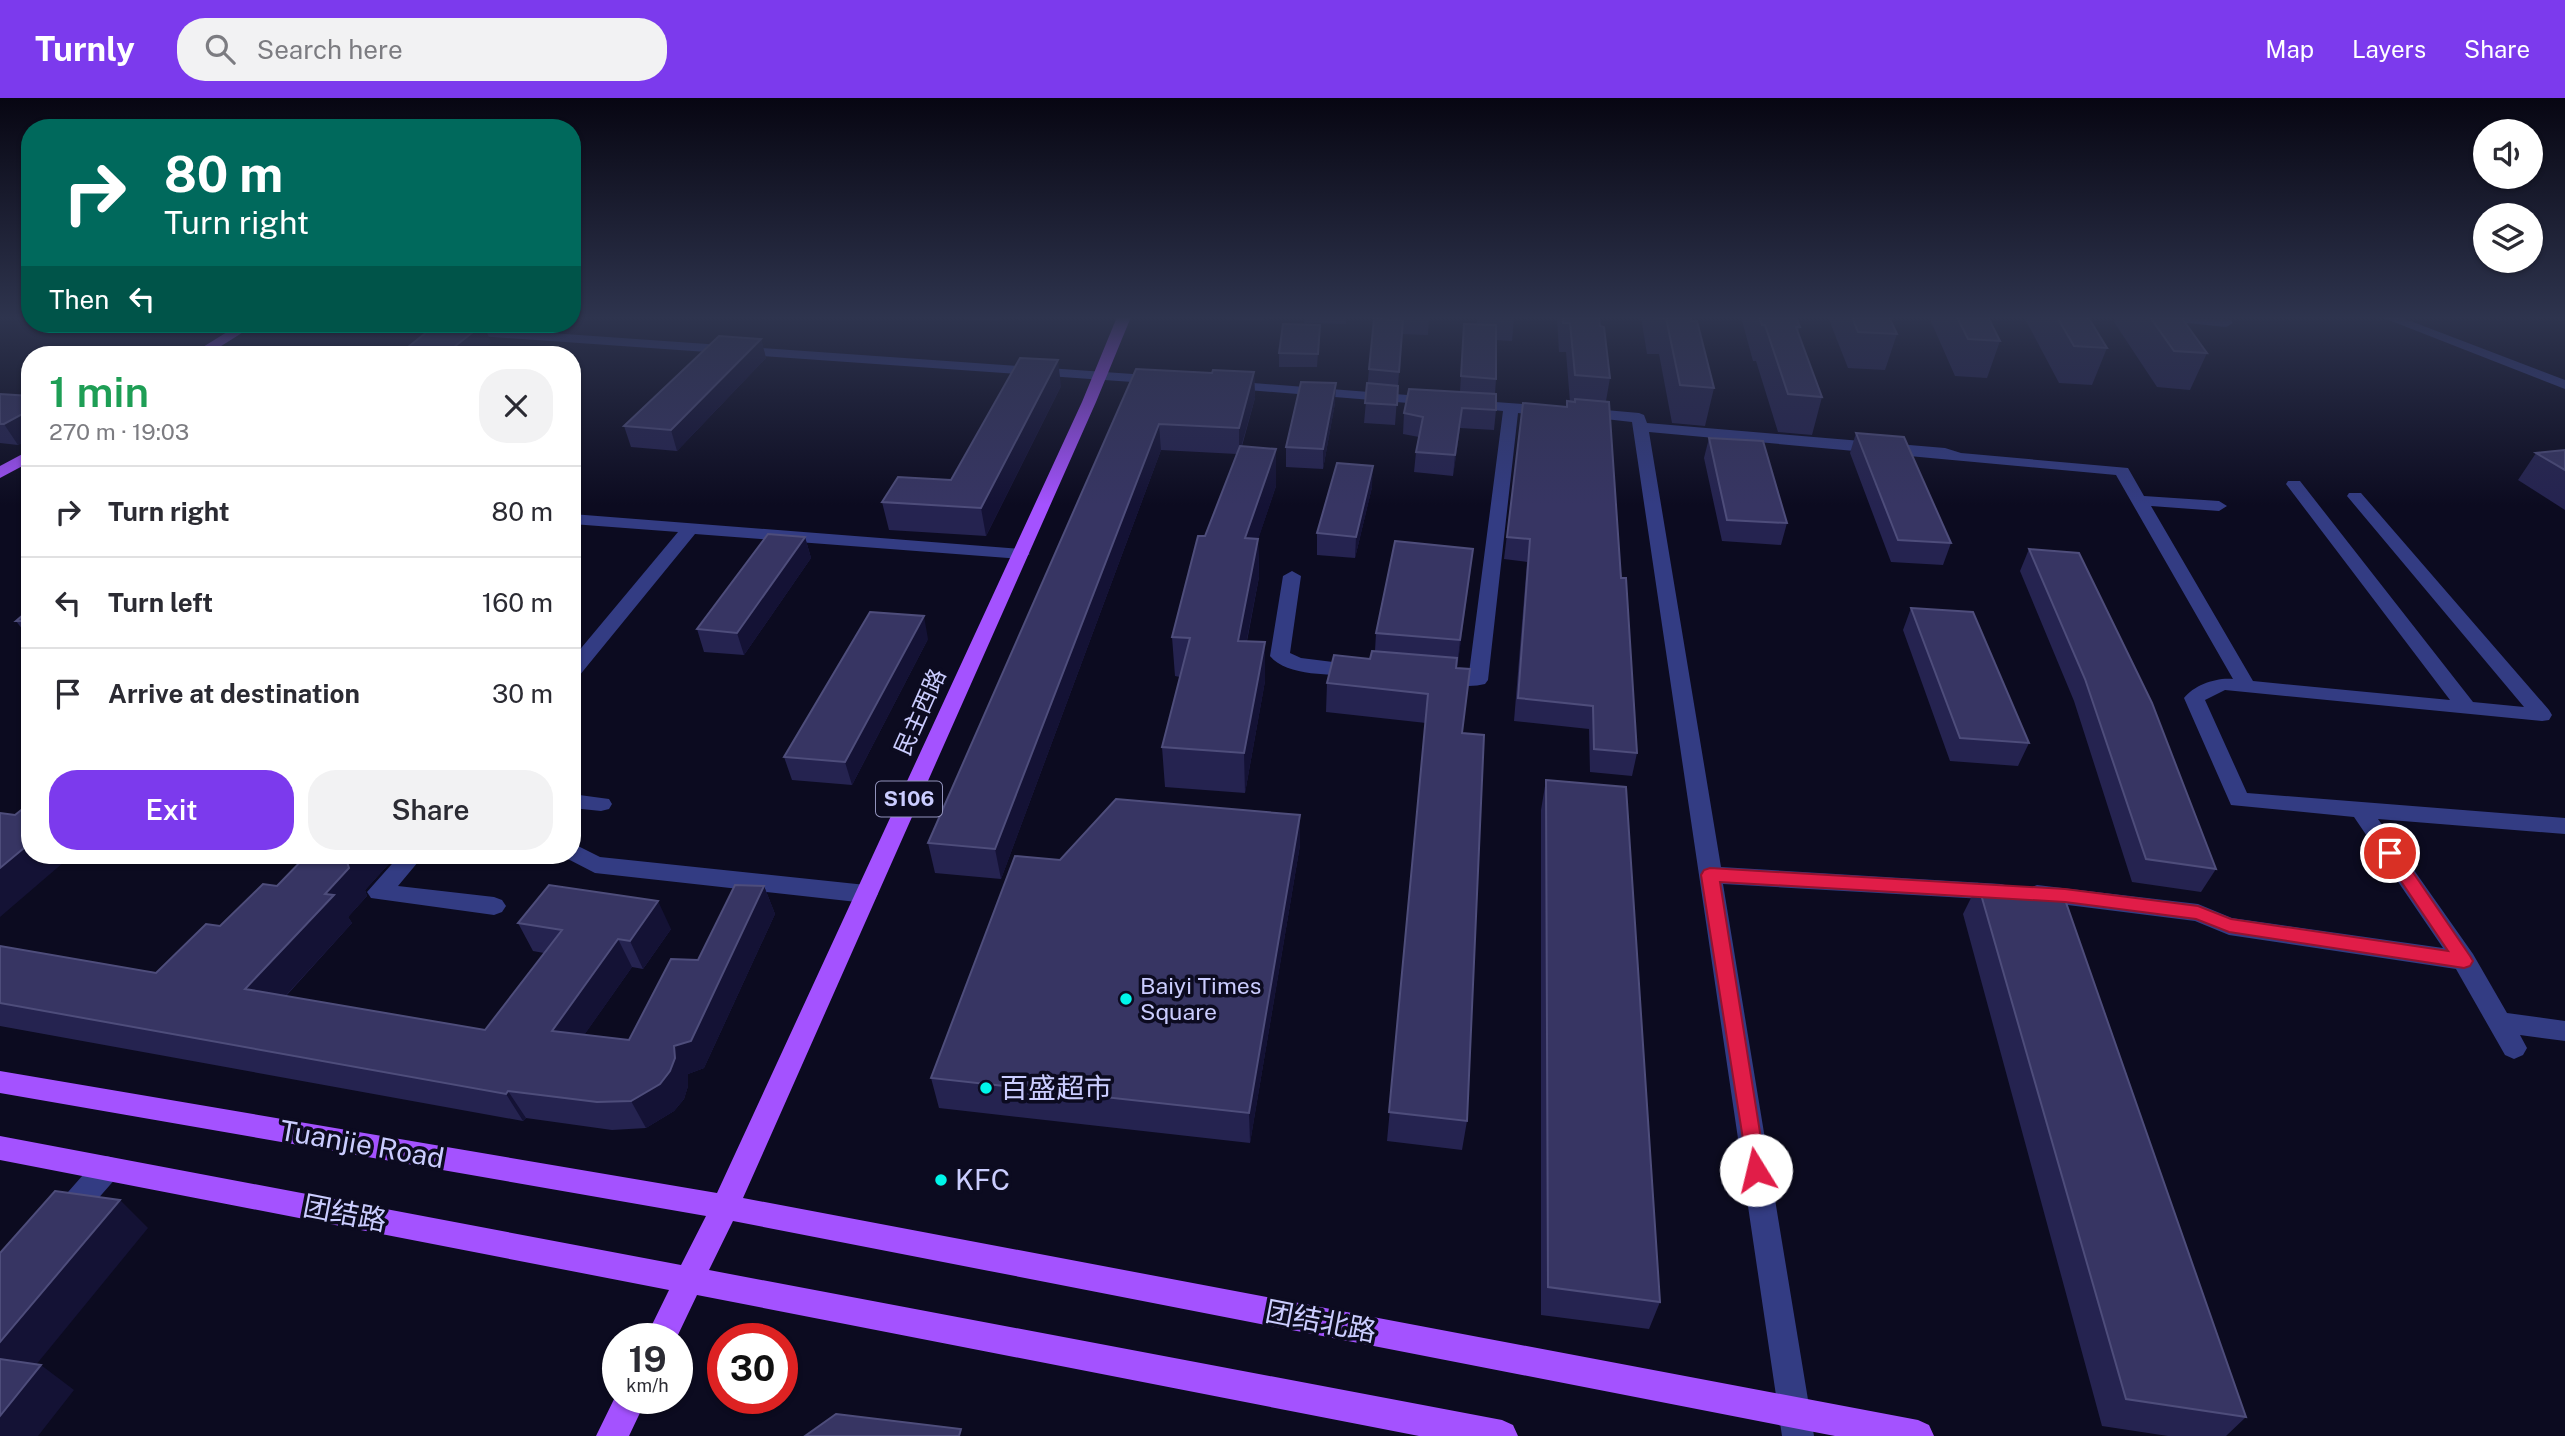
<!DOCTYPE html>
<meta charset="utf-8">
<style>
:root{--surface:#fff;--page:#f2f2f3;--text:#2b2b33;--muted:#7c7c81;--line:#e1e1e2;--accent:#7c3aed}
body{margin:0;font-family:"Public Sans","Noto Sans SC",sans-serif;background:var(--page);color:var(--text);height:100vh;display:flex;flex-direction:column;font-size:26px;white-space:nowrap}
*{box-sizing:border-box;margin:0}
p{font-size:23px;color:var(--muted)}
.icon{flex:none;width:38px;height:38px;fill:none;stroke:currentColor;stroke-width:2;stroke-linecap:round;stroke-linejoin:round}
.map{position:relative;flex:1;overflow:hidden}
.sheet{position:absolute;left:21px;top:248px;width:560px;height:518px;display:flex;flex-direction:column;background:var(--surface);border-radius:28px;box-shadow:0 2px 5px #0004}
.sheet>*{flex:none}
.banner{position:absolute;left:21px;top:21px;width:560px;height:214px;border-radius:28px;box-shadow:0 2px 5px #0004;background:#00695c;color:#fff;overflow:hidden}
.tools{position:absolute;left:2473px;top:21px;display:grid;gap:14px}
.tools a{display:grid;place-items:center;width:70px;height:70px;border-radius:50%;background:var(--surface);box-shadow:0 2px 5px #0004;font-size:35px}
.speed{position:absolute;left:602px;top:1225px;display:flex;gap:14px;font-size:35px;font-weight:700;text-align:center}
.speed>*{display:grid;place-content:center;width:91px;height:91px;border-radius:50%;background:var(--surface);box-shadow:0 2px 5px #0004;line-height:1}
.speed small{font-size:18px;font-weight:400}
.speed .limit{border:10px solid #d22;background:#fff;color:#111}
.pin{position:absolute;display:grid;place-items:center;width:60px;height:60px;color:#fff;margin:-30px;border:4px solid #fff;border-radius:50%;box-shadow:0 2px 7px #0007}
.me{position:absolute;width:77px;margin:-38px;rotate:351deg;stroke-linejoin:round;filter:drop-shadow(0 0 5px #0008)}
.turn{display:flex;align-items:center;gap:24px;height:147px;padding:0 28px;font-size:32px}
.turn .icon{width:91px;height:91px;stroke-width:2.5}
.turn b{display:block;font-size:49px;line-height:60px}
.then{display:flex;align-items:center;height:66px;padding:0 28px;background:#0003;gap:14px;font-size:26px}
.round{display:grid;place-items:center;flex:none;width:74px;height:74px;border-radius:28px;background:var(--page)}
.overview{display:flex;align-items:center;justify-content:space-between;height:119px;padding:0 28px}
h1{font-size:42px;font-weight:600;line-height:52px;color:#1e9e55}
.button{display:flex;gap:14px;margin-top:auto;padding:14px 28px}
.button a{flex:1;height:80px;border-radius:28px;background:var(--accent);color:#fff;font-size:28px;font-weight:600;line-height:80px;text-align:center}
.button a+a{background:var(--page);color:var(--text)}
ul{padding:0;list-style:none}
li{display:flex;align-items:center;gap:21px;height:91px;padding:0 28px;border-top:2px solid var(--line)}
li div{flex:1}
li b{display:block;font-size:26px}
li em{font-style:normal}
header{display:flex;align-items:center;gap:42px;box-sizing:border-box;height:98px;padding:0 35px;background:var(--accent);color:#fff}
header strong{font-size:33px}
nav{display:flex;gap:38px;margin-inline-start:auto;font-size:24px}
.search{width:490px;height:63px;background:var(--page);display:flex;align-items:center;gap:18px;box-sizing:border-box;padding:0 24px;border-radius:28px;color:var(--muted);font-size:26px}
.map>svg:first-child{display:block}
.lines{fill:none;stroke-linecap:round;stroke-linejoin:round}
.minor{fill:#333c83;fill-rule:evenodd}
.major{fill:#a452ff;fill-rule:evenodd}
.wall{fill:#252350}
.shaded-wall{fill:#141235}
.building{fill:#373563;stroke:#4e4d7b;stroke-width:2}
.route{fill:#e11d48;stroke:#92132f;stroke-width:2}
.poi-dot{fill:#00f6ea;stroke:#0c0b20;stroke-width:2.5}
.labels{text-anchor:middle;stroke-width:7;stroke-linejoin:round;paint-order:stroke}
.shield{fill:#0c0b20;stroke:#9293bc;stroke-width:2}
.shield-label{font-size:21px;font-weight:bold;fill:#cbcdff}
.street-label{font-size:23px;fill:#cbcdff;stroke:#0c0b20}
.poi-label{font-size:23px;fill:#cbcdff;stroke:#0c0b20;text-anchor:start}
.near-poi-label{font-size:28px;fill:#cbcdff;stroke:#0c0b20;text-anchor:start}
.near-street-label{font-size:28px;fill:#cbcdff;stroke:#0c0b20}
</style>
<header>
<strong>Turnly</strong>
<div class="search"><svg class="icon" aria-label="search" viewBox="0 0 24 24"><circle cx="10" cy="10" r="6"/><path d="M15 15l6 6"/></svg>Search here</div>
<nav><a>Map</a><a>Layers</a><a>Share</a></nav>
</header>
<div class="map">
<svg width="2565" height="1338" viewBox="0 0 2565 1338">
<rect width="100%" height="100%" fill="#0c0b20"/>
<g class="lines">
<!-- minor -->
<path class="minor" d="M2162 219 2231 222 2233 225 2226 229 2168 223Z
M2381 219H2400L2565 282V291Z
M359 226H421L1161 278 1168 282 1161 286 366 230Z
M1228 283 1433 299 1440 303 1433 307 1223 290 1221 287 1223 284Z
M1468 302 1551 308 1559 313 1551 318 1518 315 1488 582 1485 586C1470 590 1450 587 1435 583L1432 579 1435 575H1469L1503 313 1463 309 1461 306Z
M1583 310 1639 315 1644 317 1647 325 1945 350 1961 355 2128 370 2144 398 2219 403 2227 408 2219 413 2151 408 2253 583 2450 602 2286 386 2288 383H2300L2473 604 2524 609 2347 398 2349 395H2361L2549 612 2552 617 2549 622 2542 623 2225 592 2205 602 2247 695 2565 720V736L2378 721 2473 856 2507 915 2565 923V943L2520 937 2527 950 2523 957 2514 961 2505 957 2456 871 2229 837 2195 823 2029 802 2025 796 2029 790 2037 787 2198 806 2232 820 2443 850 2354 719 2231 707 2184 600C2194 587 2217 579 2233 581L2116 377 1649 334 1721 769 2001 786 2009 788 2013 794 2009 800 2001 802 1723 786 1814 1338H1782L1632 324 1578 318 1575 315Z
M572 416 1021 451 1030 456 1021 461 695 436 579 578 572 580V561L678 434 572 426Z
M1292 473 1301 478 1290 555 1301 560 1365 568 1368 572 1365 576 1358 578C1333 576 1287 579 1270 558L1283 478Z
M572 696 609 701 612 706 609 711 601 713 572 710Z
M572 745 600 759 866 787 874 790 878 796 874 802 866 805 595 775 564 759 572 758Z
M399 758H423L398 788 494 799 502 802 506 808 502 814 494 817 371 800 367 794Z
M107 1058 117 1061 121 1070 117 1079 74 1128 64 1132 54 1128 50 1119 54 1110 97 1061Z"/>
<!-- major -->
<path class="major" d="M1117 219H1131L1096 304 743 1100 1918 1322 1929 1327 1934 1338H1835L733 1123 709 1172 1502 1322 1513 1327 1518 1338H1419L697 1197 676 1241H645L669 1192 0 1062V1038L681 1167 706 1118 0 995V973L717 1095 1082 304Z
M240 226H256L207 257H190Z
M30 352V364L0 380V368Z
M618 1293V1300H647L629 1338H596Z"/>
</g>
<!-- wall -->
<path class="wall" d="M963 219H1001L998 223 964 221Z
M1225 219H1262V222L1225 221Z
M1304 219H1346V226L1304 225Z
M1394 219H1429L1428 237 1402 236 1395 327 1364 325 1369 271Z
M1477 219H1514L1512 243 1496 242V281L1495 296 1496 312 1494 332 1460 330 1453 378 1414 374 1416 354 1419 339 1403 336 1404 315 1460 294 1464 226H1477Z
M1557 219H1599L1610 280 1606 303 1637 655 1632 678 1590 674 1589 631 1514 623 1527 464 1504 461 1523 305 1566 309 1567 303 1570 304 1566 254H1559Z
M1641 219H1691L1714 290 1705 328 1672 325 1659 256H1647Z
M1741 219H1796L1800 229 1798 234 1822 299 1812 337 1778 334 1756 263H1753Z
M1828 219H1889L1897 236 1885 272 1848 270Z
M1929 219H1988L2000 243 1987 280 1955 278Z
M2024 219H2088L2107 250 2092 287 2059 285Z
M2116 219H2181L2207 255 2190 292 2157 289 2114 224Z
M1319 240 1317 269H1279V255Z
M761 241 766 260 677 353 631 349 624 328Z
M1136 271 1212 275 1254 274 1255 300 1242 348 1276 351V388L1258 441 1259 479 1247 543 1265 583 1245 695 1165 689 1162 649 1180 579 1175 578 1172 539 1205 438 1237 356 1161 352 1001 781 935 775 928 745Z
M1061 288 986 438 889 432 882 404 951 382Z
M0 296 30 298V340L18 347 0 345Z
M1335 305 1323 371 1286 369V349Z
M1856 335 1951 445 1943 467 1891 464 1850 355Z
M1709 340 1787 425 1781 447 1722 443 1704 360Z
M2565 352V412L2518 382 2536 355Z
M1372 389 1355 460 1317 457V435Z
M805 439 811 460 744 557 704 554 697 531Z
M1473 451 1457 570 1462 635 1467 1023 1462 1052 1387 1043 1426 625 1326 614 1327 585 1370 561 1375 553 1376 535Z
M2029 451 2216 771 2201 794 2132 784 2074 603 2020 473Z
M1911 510 2029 645 2018 668 1950 663 1903 532Z
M30 511V541L16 523Z
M928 541 852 687 792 682 784 659Z
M1546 682 1660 1204 1649 1231 1541 1217V712Z
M1300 747 1250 1045 939 1010 931 980 1060 762Z
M293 758H396L365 792 367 798 348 819 352 825 286 898 485 932 544 855 533 853 518 825 671 831 643 871 632 869 584 937 629 942 698 862 764 788 775 816 704 970 688 976V988L684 1001 674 1013 646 1030 612 1032 526 1020 523 1023 0 928V848L156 875 277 788 305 759Z
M1978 786 2246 1319 2226 1338H2168L2102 1328 1963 816Z"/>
<!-- shaded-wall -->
<path class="shaded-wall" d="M484 226 491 245 476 257H444Z
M761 241 766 260 677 353 671 332Z
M1058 262 1061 288 986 438 981 410Z
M1254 274 1255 300 1239 356V330Z
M1336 285 1335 305 1323 371V351Z
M1462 310 1460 330 1453 378 1455 357Z
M30 312V340L18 347 4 326Z
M1159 326 1161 352 1001 781 995 751Z
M1276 351V388L1246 478 1245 440Z
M1373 368 1372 389 1355 460 1356 439Z
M805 439 811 460 744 557 737 535Z
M1258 441 1259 479 1239 582 1238 543Z
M1473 451 1470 479 1457 571 1460 542Z
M924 518 928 541 852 687 845 664Z
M1265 544V583L1245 695 1244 655Z
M1300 717V747L1250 1045 1249 1015Z
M30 745V758H71L0 819V770Z
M353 758H396L365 792 367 798 348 819 352 825 267 918 245 891Z
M764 788 775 816 704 970 688 976V988L684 1001 674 1013 646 1030 631 1003 674 948Z
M658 803 671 831 643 871 630 843Z
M618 841 632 869 568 960 552 933Z
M508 993 526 1020 523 1023 506 996Z
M120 1102 148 1130 22 1284 0 1268V1244Z
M41 1267 74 1292 38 1338H0V1318Z"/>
<!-- building -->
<path class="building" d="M1563 219H1599L1600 228 1604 229 1610 280 1575 277 1570 225H1563Z
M1691 219V223H1697L1714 290 1680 287 1666 220 1654 219Z
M1759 219H1796L1800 229H1796L1822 299 1788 296 1765 227H1762Z
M1852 219H1889L1897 236 1858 234Z
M1957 219H1988L2000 243 1968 241Z
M2057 219H2088L2107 250 2074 248Z
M2150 219H2181L2207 255 2174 253Z
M1374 221 1403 222 1399 274 1369 271Z
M437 226H483L444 257H398Z
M1283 226 1320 227 1318 256 1279 255Z
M1464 226 1496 227V281L1461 278Z
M719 238 761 241 671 332 624 328Z
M1020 260 1058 262 981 410 882 404 898 379 951 382Z
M1136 271 1212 275 1213 272 1254 274 1239 330 1159 326 995 751 928 745Z
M1301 284 1336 285 1323 351 1286 349Z
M1367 285 1398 288 1397 307 1365 305Z
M1409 291 1496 296V312L1462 310 1455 357 1416 354 1423 319 1404 315Z
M0 296 30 298V312L4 326H0Z
M1575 301 1609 304 1621 480H1626L1637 655 1594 651 1593 608 1518 600 1530 441 1507 439 1523 305 1567 309V303L1575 304Z
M1856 335 1904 339 1951 445 1898 442Z
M1709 340 1763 343 1787 425 1727 422Z
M1240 348 1276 351 1245 440 1258 441 1238 543 1265 544 1244 655 1162 649 1190 540 1172 539 1198 438H1205Z
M2565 352V372L2536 355Z
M1337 365 1373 368 1356 439 1317 435Z
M768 436 805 439 737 535 697 531Z
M1395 443 1473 451 1460 542 1376 535Z
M2029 451 2079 455 2152 605 2216 771 2146 761 2085 581Z
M1911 510 1973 514 2029 645 1960 640Z
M30 511V523H16Z
M870 514 924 518 845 664 784 659Z
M1372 553 1457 560 1456 570 1470 571 1462 635 1484 637 1467 1023 1389 1014 1428 596 1327 585 1334 557 1370 561Z
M1546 682 1626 689 1660 1204 1548 1189Z
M1116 701 1300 717 1249 1015 931 980 1015 758 1060 762Z
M30 705V745L0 770V715L15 717Z
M306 758H353L347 764 349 770 325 796 334 797 245 891 485 932 562 832 518 825 549 787 658 803 630 843 618 841 552 933 629 942 671 861 698 862 735 787 764 788 691 943 674 948 675 960 670 973 660 986 631 1003 597 1004 508 993 506 996 0 905V848L156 875 206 826 220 828 263 786 277 788Z
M1978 786 2063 796 2246 1319 2126 1301Z
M55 1093 120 1102 0 1244V1155Z
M0 1261 41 1267 0 1318Z
M836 1316 961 1331 959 1338H805Z"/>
<!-- sky -->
<linearGradient id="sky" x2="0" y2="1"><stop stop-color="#070612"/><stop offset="0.54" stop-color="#2e344e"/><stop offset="1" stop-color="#2e344e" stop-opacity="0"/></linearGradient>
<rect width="2565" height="407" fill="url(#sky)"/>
<!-- route -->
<path class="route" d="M2390 749 2397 751 2470 858 2473 863 2470 868 2464 870 2229 834 2196 821 2065 804 1720 784 1766 1072 1763 1079 1756 1082 1749 1079 1701 777 1704 772 1710 770 2065 791 2198 808 2231 821 2448 853 2382 755Z"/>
<!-- markers -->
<g class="poi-dot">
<circle cx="1126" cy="901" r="7"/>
<circle cx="986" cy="990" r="7"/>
<circle cx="941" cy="1082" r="7"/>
</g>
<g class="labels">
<!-- shield labels -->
<rect class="shield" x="876" y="683.5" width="66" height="35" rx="5"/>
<g class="shield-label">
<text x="909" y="708">S106</text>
</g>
<!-- street labels -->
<g class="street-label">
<text transform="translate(920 614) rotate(-66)" y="8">民主西路</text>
</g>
<!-- poi labels -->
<g class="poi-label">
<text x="1140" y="896">Baiyi Times<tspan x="1140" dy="26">Square</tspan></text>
</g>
<!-- near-poi labels -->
<g class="near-poi-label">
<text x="1000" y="1000">百盛超市</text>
<text x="955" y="1092">KFC</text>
</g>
<!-- near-street labels -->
<g class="near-street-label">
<text transform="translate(362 1046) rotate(10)" y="10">Tuanjie Road</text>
<text transform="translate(345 1115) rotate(11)" y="10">团结路</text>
<text transform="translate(1321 1223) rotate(11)" y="10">团结北路</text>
</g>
</g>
</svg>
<div class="tools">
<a><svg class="icon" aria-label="sound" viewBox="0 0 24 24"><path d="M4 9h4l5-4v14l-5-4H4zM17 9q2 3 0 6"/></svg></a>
<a><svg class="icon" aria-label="layers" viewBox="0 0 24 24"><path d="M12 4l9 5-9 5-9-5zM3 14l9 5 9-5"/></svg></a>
</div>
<div class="speed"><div>19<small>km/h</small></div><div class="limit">30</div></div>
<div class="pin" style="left:2390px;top:755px;background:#d93025"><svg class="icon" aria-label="arrive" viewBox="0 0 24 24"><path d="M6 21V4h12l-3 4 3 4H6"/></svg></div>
<svg class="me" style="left:1756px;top:1072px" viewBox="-20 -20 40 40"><circle r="19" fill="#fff"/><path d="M0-13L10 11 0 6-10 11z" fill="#e11d48"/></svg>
<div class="banner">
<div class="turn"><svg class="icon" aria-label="right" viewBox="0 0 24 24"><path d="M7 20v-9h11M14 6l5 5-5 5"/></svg><div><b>80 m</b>Turn right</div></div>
<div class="then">Then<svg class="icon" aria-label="left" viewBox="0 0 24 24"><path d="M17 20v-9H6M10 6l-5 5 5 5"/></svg></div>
</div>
<section class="sheet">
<div class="overview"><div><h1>1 min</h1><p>270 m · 19:03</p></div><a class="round"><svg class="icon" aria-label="close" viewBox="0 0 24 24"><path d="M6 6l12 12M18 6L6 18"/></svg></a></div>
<ul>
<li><svg class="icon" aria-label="right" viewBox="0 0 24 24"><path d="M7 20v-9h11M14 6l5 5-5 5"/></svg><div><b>Turn right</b></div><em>80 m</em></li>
<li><svg class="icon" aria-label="left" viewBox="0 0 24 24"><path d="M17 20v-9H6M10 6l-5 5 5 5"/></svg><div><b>Turn left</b></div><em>160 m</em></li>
<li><svg class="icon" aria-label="arrive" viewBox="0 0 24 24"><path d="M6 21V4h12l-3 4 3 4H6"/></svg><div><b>Arrive at destination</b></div><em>30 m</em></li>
</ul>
<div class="button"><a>Exit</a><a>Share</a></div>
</section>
</div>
